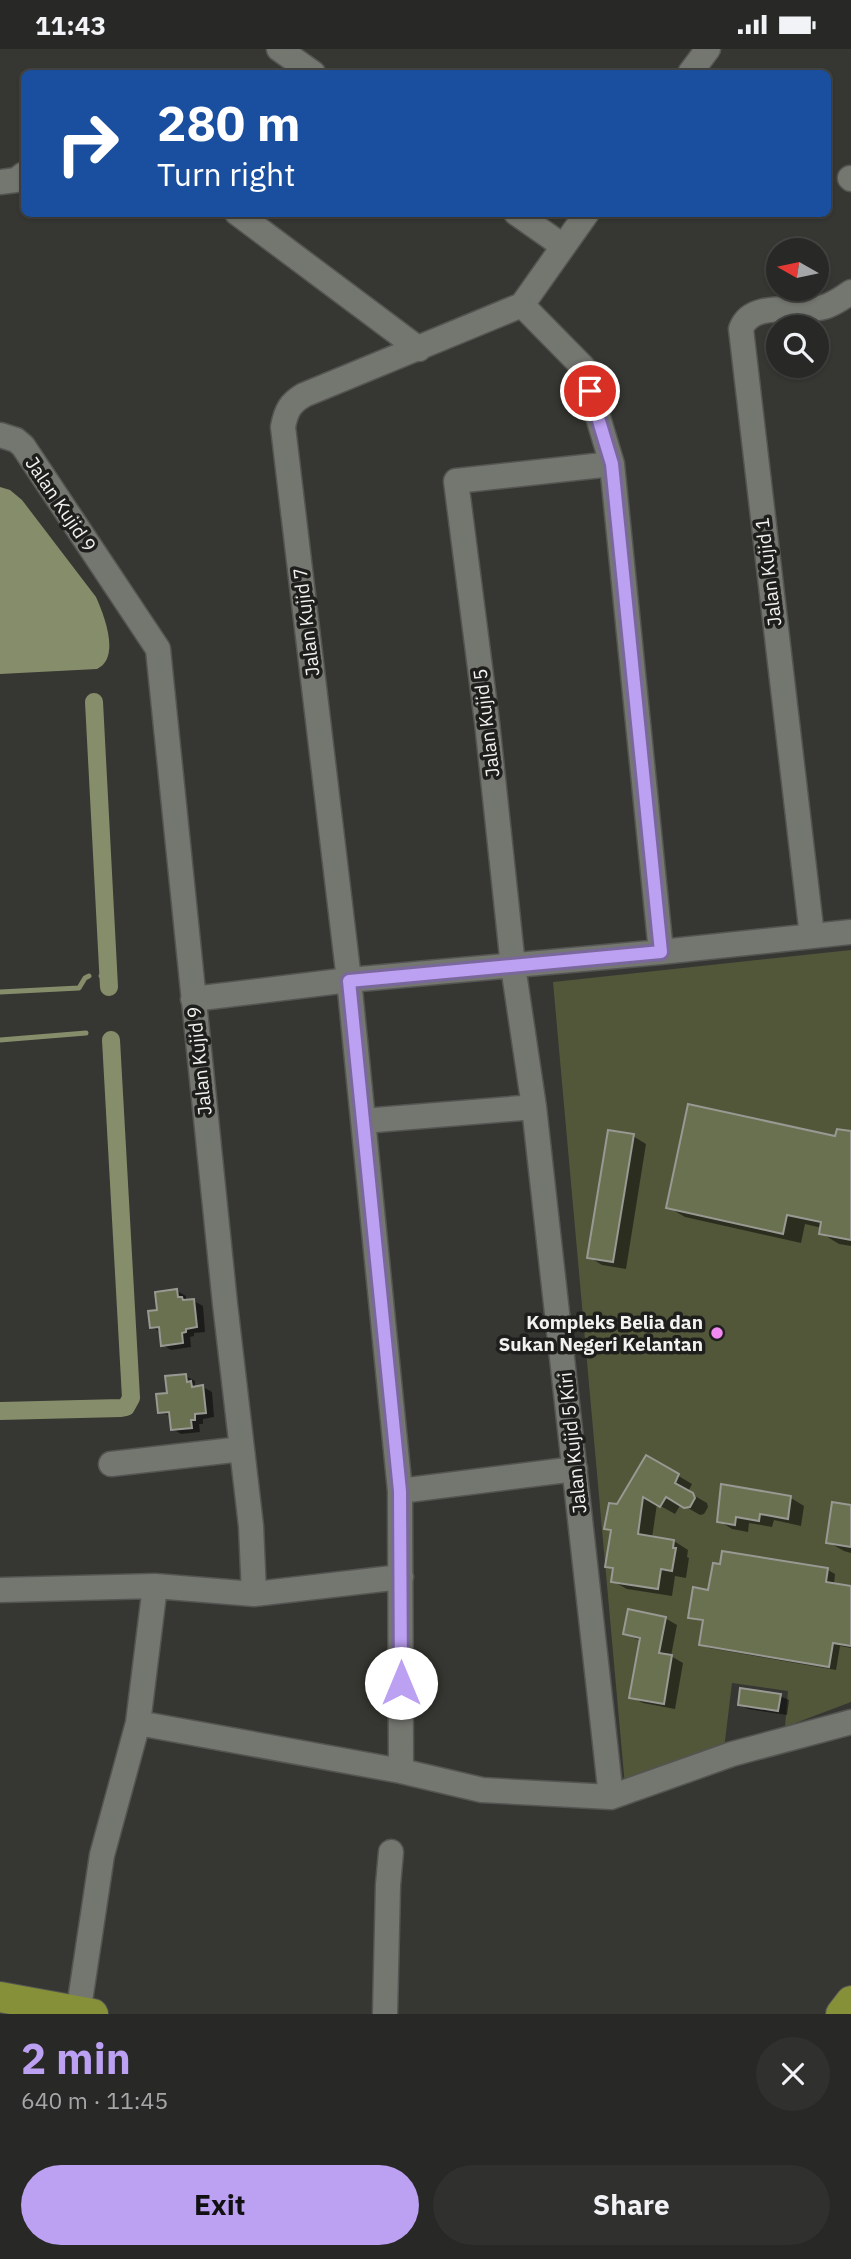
<!DOCTYPE html>
<meta charset="utf-8">
<style>
:root{--surface:#282926;--page:#30312e;--text:#f1f3f6;--muted:#a5a6a7;--line:#444543;--accent:#bca0f2}
body{margin:0;font-family:"IBM Plex Sans",sans-serif;background:var(--page);color:var(--text);height:100vh;display:flex;flex-direction:column;font-size:26px;white-space:nowrap}
*{box-sizing:border-box;margin:0}
p{font-size:23px;color:var(--muted)}
.icon{flex:none;width:38px;height:38px;fill:none;stroke:currentColor;stroke-width:2;stroke-linecap:round;stroke-linejoin:round}
.map{position:relative;height:1965px;overflow:hidden}
.drawer{display:flex;flex-direction:column;background:var(--surface);flex:1}
.drawer>*{flex:none}
.top-card{position:absolute;left:21px;top:21px;width:810px;height:147px;border-radius:10px;box-shadow:0 2px 5px #0004,0 0 0 2px var(--line);background:#1a4fa0;color:#fff;overflow:hidden}
.needle{width:46px;rotate:279deg}
.buttons{position:absolute;left:766px;top:189px;display:grid;gap:14px}
.buttons a{display:grid;place-items:center;width:63px;height:63px;border-radius:50%;background:var(--surface);box-shadow:0 2px 5px #0004,0 0 0 2px var(--line);font-size:35px}
.pin{position:absolute;display:grid;place-items:center;width:60px;height:60px;color:#fff;margin:-30px;border:4px solid #fff;border-radius:50%;box-shadow:0 2px 7px #0007}
.me{position:absolute;width:77px;margin:-38px;rotate:0deg;stroke-linejoin:round;filter:drop-shadow(0 0 5px #0008)}
.turn{display:flex;align-items:center;gap:24px;height:147px;padding:0 21px;font-size:32px}
.turn .icon{width:91px;height:91px;stroke-width:2.5}
.turn b{display:block;font-size:49px;line-height:60px}
.round{display:grid;place-items:center;flex:none;width:74px;height:74px;border-radius:37px;background:var(--page)}
.head{display:flex;align-items:center;justify-content:space-between;height:119px;padding:0 21px}
h1{font-size:42px;font-weight:700;line-height:52px;color:var(--accent)}
.button{display:flex;gap:14px;margin-top:auto;padding:14px 21px}
.button a{flex:1;height:80px;border-radius:42px;background:var(--accent);color:#111;font-size:28px;font-weight:700;line-height:80px;text-align:center}
.button a+a{background:var(--page);color:var(--text)}
.status{display:flex;justify-content:space-between;align-items:center;height:49px;padding:0 35px;background:var(--surface);direction:ltr}
.status svg{height:19px;fill:currentColor}
.map>svg:first-child{display:block}
.green{fill:#52573a}
.water{fill:#868d6b}
.shadow{fill:#0007}
.lines{fill:none;stroke-linecap:round;stroke-linejoin:round}
.stream{stroke:#868d6b;stroke-width:5}
.canal{stroke:#868d6b;stroke-width:18}
.building{fill:#6a7150;stroke:#989993;stroke-width:2}
.minor-casing{stroke:#545552;stroke-width:27}
.major-casing{stroke:#545552;stroke-width:32}
.minor{stroke:#747670;stroke-width:24}
.major{stroke:#859039;stroke-width:30}
.route-casing{stroke:#7a689d;stroke-width:18}
.route{stroke:#bca0f2;stroke-width:12}
.poi-dot{fill:#f28af2;stroke:#1e1e1c;stroke-width:2.5}
.labels{text-anchor:middle;stroke-width:7;stroke-linejoin:round;paint-order:stroke}
.street-label{font-size:19px;fill:#f2f3f0;stroke:#1e1e1c}
.poi-label{font-size:19px;font-weight:bold;fill:#f2f3f0;stroke:#1e1e1c;text-anchor:end}
</style>
<div class="status"><b>11:43</b><svg viewBox="0 0 49 12"><path d="M0 12V9h3v3zM5 12V6h3v6zM10 12V3h3v9zM15 12V0h3v12zM26 1h20v11H26zM47 4h2v5h-2z"/></svg></div>
<div class="map">
<svg width="851" height="1965" viewBox="0 0 851 1965">
<rect width="100%" height="100%" fill="#363732"/>
<!-- green -->
<path class="green" d="M851 901V1653L785 1678 788 1642 732 1634 724 1700 625 1737 553 933Z"/>
<!-- water -->
<path class="water" d="M0 438 10 441 22 451 96 548C104 566 121 609 97 620L0 625Z"/>
<!-- shadow -->
<path class="shadow" d="M851 1084V1197L839 1195 821 1184 822 1179 805 1175 801 1194 685 1168 668 1158Z
M633 1087 646 1095 626 1220 602 1216 589 1208Z
M177 1242 186 1247V1253L194 1252 203 1257 205 1283 194 1284V1287L190 1288 191 1298 171 1301 163 1296 160 1283 152 1278 159 1262Z
M186 1327 195 1332V1337L203 1338 212 1343 214 1368 203 1370V1375H199L200 1383 181 1385 173 1380 171 1367 160 1363 169 1346Z
M647 1408 692 1435 688 1443 707 1454 708 1458 704 1465 700 1466 681 1455 675 1465 657 1455 652 1489 674 1492 688 1501 687 1508 689 1509 686 1529 675 1527 672 1547 627 1540 612 1532 614 1521 607 1517 612 1483 606 1479Z
M723 1437 791 1449 804 1457 801 1477 774 1471 772 1478 749 1474 748 1483 732 1480 719 1472Z
M851 1457V1504L844 1502 828 1493Z
M724 1504 828 1521 835 1525 834 1536 851 1566V1599L840 1597 836 1621 709 1599 701 1595 705 1573 690 1568 710 1543 721 1517Z
M665 1569 677 1576 671 1607 683 1614 675 1660 643 1654 631 1648 641 1592 625 1585Z
M780 1647 789 1651 787 1666 748 1660 739 1655Z"/>
<g class="lines">
<!-- stream -->
<path class="stream" d="M101 927 108 926
M0 943 79 939 85 929 89 927
M0 991 86 984"/>
<!-- canal -->
<path class="canal" d="M94 653 109 938
M0 1362 121 1359 126 1358 131 1349 111 991"/>
</g>
<!-- building -->
<path class="building" d="M688 1055 835 1087 837 1080 851 1082V1191L819 1185 821 1173 787 1166 783 1185 666 1159Z
M608 1081 634 1085 613 1213 587 1209Z
M177 1240 178 1248H182L183 1251 194 1250 197 1278 186 1280V1283L182 1284 183 1294 161 1297 159 1278 150 1279 148 1262 157 1261 155 1243Z
M186 1325 187 1333 191 1332 192 1338 203 1336 206 1364 195 1365V1371H191L192 1379 171 1381 169 1363 158 1364 156 1345 167 1344 165 1327Z
M646 1406 679 1425 675 1434 693 1444 695 1449 690 1458 684 1459 666 1448 660 1458 643 1448 638 1485 674 1491 673 1499H676L672 1522 661 1520 658 1540 611 1533 613 1519 605 1518 611 1481 604 1480 609 1454 617 1455Z
M721 1435 791 1447 788 1470 760 1465 759 1472 736 1468 735 1476 717 1473Z
M832 1453 851 1456V1498L826 1494Z
M722 1502 828 1519 826 1533 851 1537V1597L833 1594 829 1618 699 1596 703 1571 688 1569 693 1538 708 1541 713 1514 720 1515Z
M628 1560 666 1568 659 1604 672 1606 664 1655 629 1649 640 1589 623 1585Z
M740 1639 781 1645 778 1662 738 1656Z"/>
<g class="lines">
<defs>
<path id="minor" d="M279 0 313 24
M690 24 708 0
M850 129 851 130
M0 133 16 131 24 125
M237 164 419 300
M516 164 563 197
M522 256 583 318 612 415 661 903
M0 386 16 391 23 397 158 600 225 1255 251 1477 254 1545 401 1528
M812 887 741 280C752 249 802 266 827 257 835 254 844 248 851 243
M193 950 349 931 661 903 851 883
M363 1072 534 1058
M111 1415 242 1400
M400 1442 575 1420
M0 1541 155 1537 254 1545
M138 1674 401 1722 482 1741 611 1748 732 1705 851 1673
M401 1722 400 1442 349 931 283 378C286 362 290 354 304 346L522 256 587 164
M611 1748 534 1058 513 917 487 673 456 432 612 415
M78 1965 102 1806 138 1674 155 1537
M385 1965 388 1836 391 1803"/>
<path id="major" d="M0 1948 93 1965
M841 1965 851 1952"/>
</defs>
<!-- minor casing -->
<use href="#minor" class="minor-casing"/>
<!-- major casing -->
<use href="#major" class="major-casing"/>
<!-- minor -->
<use href="#minor" class="minor"/>
<!-- major -->
<use href="#major" class="major"/>
</g>
<g class="lines">
<defs>
<path id="route" d="M401 1634 400 1442 349 932 661 903 612 415 590 342"/>
</defs>
<!-- route casing -->
<use href="#route" class="route-casing"/>
<!-- route -->
<use href="#route" class="route"/>
</g>
<!-- markers -->
<circle class="poi-dot" cx="717" cy="1284" r="7"/>
<g class="labels">
<!-- street labels -->
<g class="street-label">
<text transform="translate(61 455) rotate(56)" y="7">Jalan Kujid 9</text>
<text transform="translate(768 523) rotate(-97)" y="7">Jalan Kujid 1</text>
<text transform="translate(306 573) rotate(-97)" y="7">Jalan Kujid 7</text>
<text transform="translate(486 674) rotate(-97)" y="7">Jalan Kujid 5</text>
<text transform="translate(199 1012) rotate(-96)" y="7">Jalan Kujid 9</text>
<text transform="translate(572 1394) rotate(-96)" y="7">Jalan Kujid 5 Kiri</text>
</g>
<!-- poi labels -->
<g class="poi-label">
<text x="703" y="1280">Kompleks Belia dan<tspan x="703" dy="22">Sukan Negeri Kelantan</tspan></text>
</g>
</g>
</svg>
<div class="buttons">
<a><svg class="needle" viewBox="-14 -14 28 28"><path d="M0-13l5 13h-10z" fill="#e53935"/><path d="M0 13l5-13h-10z" fill="#a5a6a7"/></svg></a>
<a><svg class="icon" aria-label="search" viewBox="0 0 24 24"><circle cx="10" cy="10" r="6"/><path d="M15 15l6 6"/></svg></a>
</div>
<div class="pin" style="left:590px;top:342px;background:#d93025"><svg class="icon" aria-label="arrive" viewBox="0 0 24 24"><path d="M6 21V4h12l-3 4 3 4H6"/></svg></div>
<svg class="me" style="left:401px;top:1634px" viewBox="-20 -20 40 40"><circle r="19" fill="#fff"/><path d="M0-13L10 11 0 6-10 11z" fill="#bca0f2"/></svg>
<div class="top-card">
<div class="turn"><svg class="icon" aria-label="right" viewBox="0 0 24 24"><path d="M7 20v-9h11M14 6l5 5-5 5"/></svg><div><b>280 m</b>Turn right</div></div>
</div>
</div>
<section class="drawer">
<div class="head"><div><h1>2 min</h1><p>640 m · 11:45</p></div><a class="round"><svg class="icon" aria-label="close" viewBox="0 0 24 24"><path d="M6 6l12 12M18 6L6 18"/></svg></a></div>
<div class="button"><a>Exit</a><a>Share</a></div>
</section>
